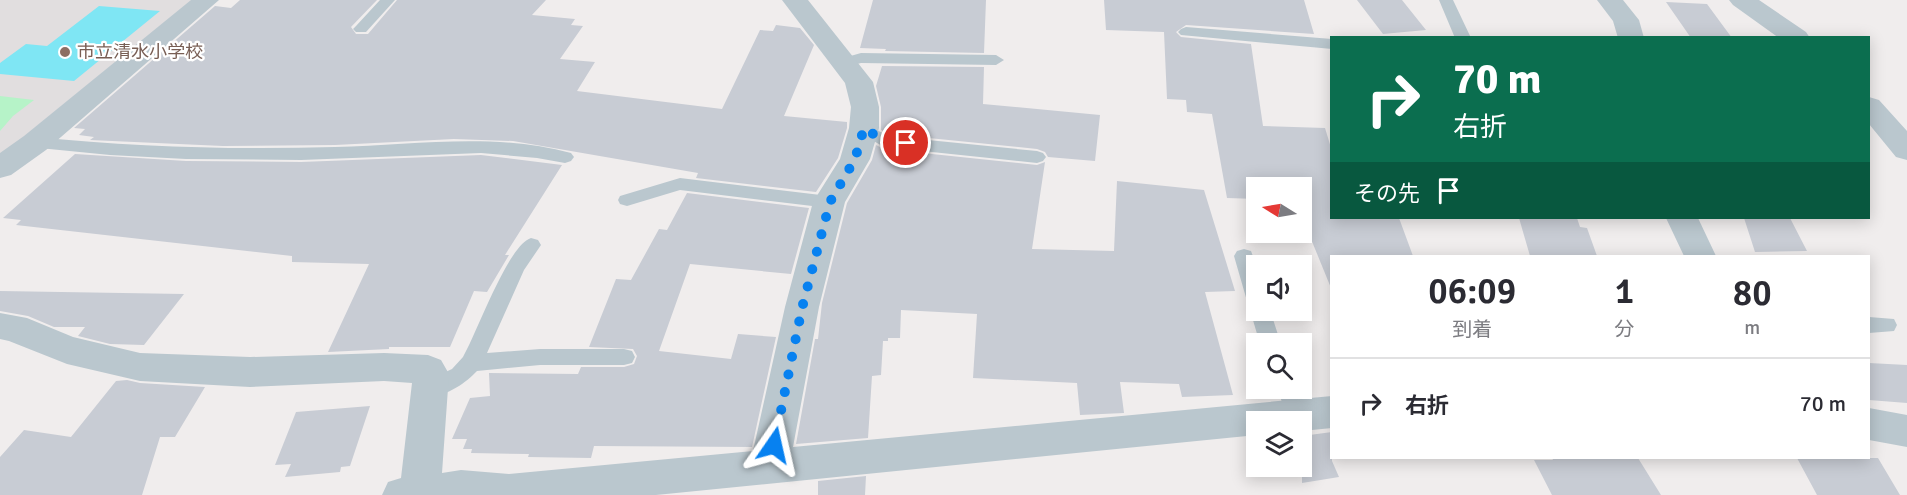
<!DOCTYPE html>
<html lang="ja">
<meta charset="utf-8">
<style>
:root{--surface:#fff;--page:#f2f2f3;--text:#2b2b33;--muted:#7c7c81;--line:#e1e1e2}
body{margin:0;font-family:Signika,"Noto Sans JP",sans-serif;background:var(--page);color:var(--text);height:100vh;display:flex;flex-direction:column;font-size:22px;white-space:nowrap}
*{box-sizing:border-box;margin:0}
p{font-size:20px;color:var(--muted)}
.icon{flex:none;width:33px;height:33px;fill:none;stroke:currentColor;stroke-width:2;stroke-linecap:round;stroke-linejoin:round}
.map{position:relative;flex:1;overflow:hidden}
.details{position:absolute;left:1330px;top:255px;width:540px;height:204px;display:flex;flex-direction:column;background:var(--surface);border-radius:0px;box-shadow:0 3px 15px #0003}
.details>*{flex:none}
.banner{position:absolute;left:1330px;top:36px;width:540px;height:183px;border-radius:0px;box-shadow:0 3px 15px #0003;background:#0b6e4f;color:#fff;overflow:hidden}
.needle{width:39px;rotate:281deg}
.buttons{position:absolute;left:1246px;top:177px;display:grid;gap:12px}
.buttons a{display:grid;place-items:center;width:66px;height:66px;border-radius:0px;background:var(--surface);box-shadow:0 3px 15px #0003;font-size:30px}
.pin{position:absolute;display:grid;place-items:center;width:51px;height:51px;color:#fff;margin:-26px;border:3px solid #fff;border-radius:50%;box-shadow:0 2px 6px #0007}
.me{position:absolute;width:66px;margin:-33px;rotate:11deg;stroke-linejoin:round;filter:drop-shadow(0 0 4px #0008)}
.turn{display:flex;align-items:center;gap:21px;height:126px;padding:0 24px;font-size:27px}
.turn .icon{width:78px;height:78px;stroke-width:2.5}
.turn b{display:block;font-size:42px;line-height:51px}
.then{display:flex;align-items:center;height:57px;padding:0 24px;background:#0003;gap:12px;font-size:22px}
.eta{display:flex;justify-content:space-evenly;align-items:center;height:102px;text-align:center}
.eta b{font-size:36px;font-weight:600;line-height:42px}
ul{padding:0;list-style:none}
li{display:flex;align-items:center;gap:18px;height:90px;padding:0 24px;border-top:2px solid var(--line)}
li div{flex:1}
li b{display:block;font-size:22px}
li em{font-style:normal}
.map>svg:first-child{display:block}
.education{fill:#e1dedf}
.green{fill:#b6f3c8}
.water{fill:#7fe6f4}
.building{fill:#c8ccd4}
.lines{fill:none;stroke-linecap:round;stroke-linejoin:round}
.service{fill:#bac7ce;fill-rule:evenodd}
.minor{fill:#bac7ce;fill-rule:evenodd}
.tertiary{fill:#bac7ce;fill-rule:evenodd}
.route{stroke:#0781f0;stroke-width:10;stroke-dasharray:0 18}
.education-dot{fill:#8d6e63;stroke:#fff;stroke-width:2}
.labels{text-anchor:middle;stroke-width:4.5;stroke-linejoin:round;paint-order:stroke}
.education-label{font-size:18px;fill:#785e54;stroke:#fff;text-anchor:start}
</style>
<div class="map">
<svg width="1907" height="495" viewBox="0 0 1907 495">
<rect width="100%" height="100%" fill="#f0eded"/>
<!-- education -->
<path class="education" d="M0 0H192L0 156Z"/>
<!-- green -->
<path class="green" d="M0 96 34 100 13 116 0 131Z"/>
<!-- water -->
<path class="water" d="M99 6 160 11 74 81 0 74V63L26 44 47 46Z"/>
<!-- building -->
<path class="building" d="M240 0H377L351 27 356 34H368L397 0H546L532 15 575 19 571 25 583 26 560 59 595 62 577 91 722 109 760 30 773 31 776 25 800 28 814 45 784 116 847 122V128L838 158 816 192 696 178 698 173 513 141 454 139 335 145 223 146 90 140 94 137 79 135 85 129 74 128 215 6 231 8Z
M873 0H986L984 53 885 51 886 49 860 48Z
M1104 0H1304L1314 34 1186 25 1176 32 1181 37 1251 44 1263 126 1325 128 1332 151V218H1399L1413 256H1332L1331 288 1302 217V188H1257V199L1227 198 1212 114 1187 112 1186 100 1167 99 1164 32 1106 30Z
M1357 0H1402L1426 30 1383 34Z
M1666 2 1707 4 1732 38H1691Z
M882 66 984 67 983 104 1100 115 1095 161 1048 157 1045 152 1037 149 889 134 881 130V107L876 86Z
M876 145 884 149 1037 165 1045 162 1032 249 1114 251 1117 181 1204 190 1235 291 1205 292 1233 395 1182 397 1179 384 1120 382 1124 413 1080 415 1077 383 973 378 977 314 901 310 900 338H888V341H883L881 375 872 376 868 438 796 444 815 339H818L822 303 847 203 872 160Z
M75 154 186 161 301 162 481 155 562 165 505 255H509L487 292 474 291 450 347H389V349L328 352 369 264 292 262V256L16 225 21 220 3 218Z
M687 193 809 208 791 274 690 264 659 351 731 359 738 334 776 337 752 447 594 446 591 458 528 457 529 454 471 453 472 449H463L467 439H452L470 398 490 396 489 373 578 374 581 367H624L634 364 637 356 633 349 589 347 616 279 631 280 659 229 667 230Z
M1519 218H1577L1580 227 1587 228 1597 256H1530Z
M1744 218H1790L1807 251 1755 252Z
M0 291 184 294 144 345 110 344 78 336 85 327H54L28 316 0 311Z
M1869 363 1907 365V403L1869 400Z
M127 380 140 383 205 387 175 437H160L142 495H0V457L24 430 71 437 116 381Z
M370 406 350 466 341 467 340 472 285 477 291 464 275 465 296 412Z
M1332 432V461L1339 477 1302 483V436Z
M1552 458H1638L1661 495H1552L1534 460H1553Z
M1797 458H1878L1900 495H1817Z
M866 476 865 495H818V481Z"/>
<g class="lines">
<!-- service -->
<path class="service" d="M380 0H395L366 32H356L353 29 356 26Z
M1439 0H1453L1471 38H1455Z
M1186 27 1332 39V49L1181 35 1178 32 1181 29Z
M861 53 996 55 1004 60 996 65 861 63 846 67 838 62 840 59Z
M864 123 888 136 1037 151 1043 153 1046 157 1043 161 1037 163 884 147 858 132 855 128 858 124Z
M35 137C135 147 235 150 335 147 413 145 495 132 571 153L574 157 571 161 565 163 537 158 481 153 301 160 186 159 110 155 29 147 26 143 29 139Z
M680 178 829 196 836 198 838 202 836 206 829 208 680 190 627 206 620 204 618 200 620 196Z
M531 238 538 240 541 245 524 270 487 353 540 349H624L632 351 635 357 632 363 624 365H540L477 371C465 384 440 401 422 395L419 389 422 383 452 369 463 357C477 333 508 245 531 238Z
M1244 249 1251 251 1257 267V310H1270L1281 344H1260L1250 310 1251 307 1247 301 1234 256 1237 251Z
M1869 317 1894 319 1897 325 1894 331 1869 333Z
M1277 388H1299L1308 415 1305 422H1289Z"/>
<!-- minor -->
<path class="minor" d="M191 0H219L46 150 11 175 0 178V153L24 136Z
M782 0H808L873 82 879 107V128L870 159 845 202 819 307 793 447 1332 396V428L1302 431V422H1257V435L656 495H382L388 482 401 478 412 383 384 381 250 387 140 381 67 364 9 341 0 339V313L27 318 73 337 140 353 250 357 384 353 428 355 441 360 449 374 442 473 461 470 509 474 753 451 785 307 813 202 840 159 849 128 851 107 845 83Z
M1597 0H1623L1639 20 1644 38H1618L1613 21Z
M1666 218H1698L1716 256H1684Z
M1869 408 1907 415V447L1869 440Z"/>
<!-- tertiary -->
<path class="tertiary" d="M1729 0H1759L1806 32 1810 38H1779L1733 5Z
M1869 97 1879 100 1907 131V160L1896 157 1869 124Z"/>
</g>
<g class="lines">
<!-- route -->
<path class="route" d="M774 445 802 308 830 202 855 159 864 128 884 141 906 143"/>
</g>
<!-- markers -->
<circle class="education-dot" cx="65" cy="52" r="6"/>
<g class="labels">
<!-- education labels -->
<g class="education-label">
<text x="77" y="58">市立清水小学校</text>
</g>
</g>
</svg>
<div class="buttons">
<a><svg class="needle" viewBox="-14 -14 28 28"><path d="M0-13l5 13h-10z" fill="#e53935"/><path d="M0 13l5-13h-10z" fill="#7c7c81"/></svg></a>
<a><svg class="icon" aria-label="sound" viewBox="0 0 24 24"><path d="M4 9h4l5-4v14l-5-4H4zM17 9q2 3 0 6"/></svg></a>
<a><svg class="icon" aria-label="search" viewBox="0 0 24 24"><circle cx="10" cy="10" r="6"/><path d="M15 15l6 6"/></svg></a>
<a><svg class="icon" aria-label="layers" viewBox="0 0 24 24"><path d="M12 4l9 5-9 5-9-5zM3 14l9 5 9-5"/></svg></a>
</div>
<div class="pin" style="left:906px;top:143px;background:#d93025"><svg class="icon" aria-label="arrive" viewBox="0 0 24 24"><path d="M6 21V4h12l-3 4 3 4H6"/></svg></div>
<svg class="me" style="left:774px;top:445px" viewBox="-20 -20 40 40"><path d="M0-17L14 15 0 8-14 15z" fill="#0781f0" stroke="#fff" stroke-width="4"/></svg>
<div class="banner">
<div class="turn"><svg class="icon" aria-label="right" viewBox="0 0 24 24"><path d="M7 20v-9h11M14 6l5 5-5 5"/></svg><div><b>70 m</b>右折</div></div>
<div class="then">その先<svg class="icon" aria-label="arrive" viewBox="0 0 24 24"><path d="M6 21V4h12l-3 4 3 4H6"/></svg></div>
</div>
<section class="details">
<div class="eta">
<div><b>06:09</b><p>到着</p></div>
<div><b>1</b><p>分</p></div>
<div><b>80</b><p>m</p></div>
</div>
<ul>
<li><svg class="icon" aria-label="right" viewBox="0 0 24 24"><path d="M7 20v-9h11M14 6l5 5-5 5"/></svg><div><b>右折</b></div><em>70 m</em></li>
</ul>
</section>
</div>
